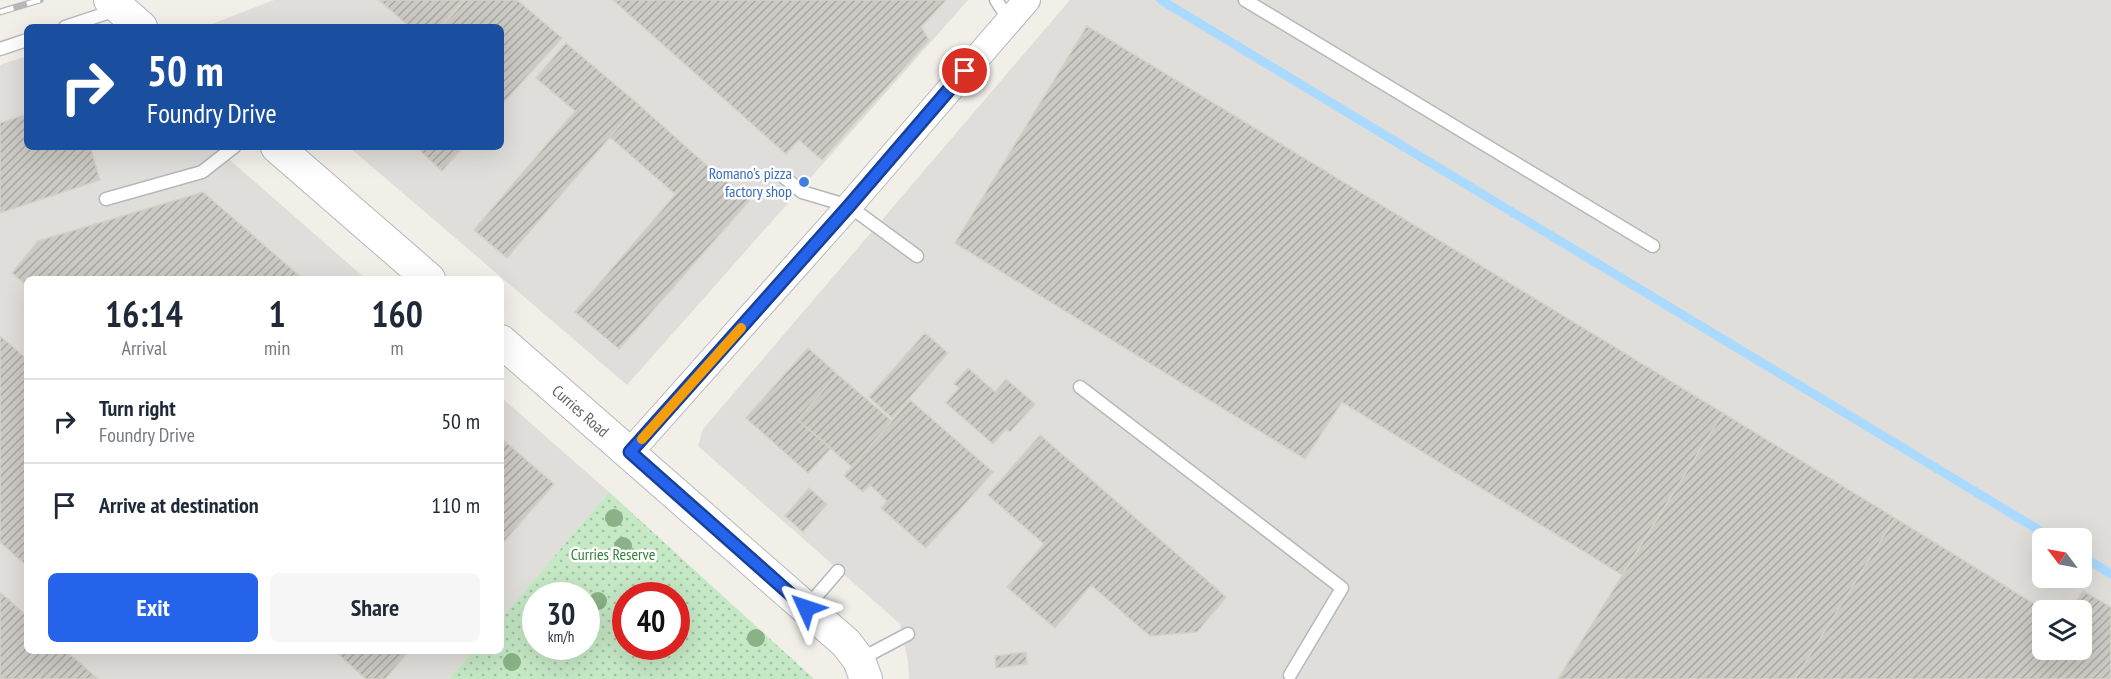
<!DOCTYPE html>
<style>
:root{--surface:#fff;--page:#f6f6f7;--text:#1f2937;--muted:#747a83;--line:#e0e1e3;--accent:#2563eb}
body{margin:0;font-family:"PT Sans Narrow",sans-serif;background:var(--page);color:var(--text);height:100vh;display:flex;flex-direction:column;font-size:22px;white-space:nowrap}
*{box-sizing:border-box;margin:0}
p{font-size:20px;color:var(--muted)}
.icon{flex:none;width:33px;height:33px;fill:none;stroke:currentColor;stroke-width:2;stroke-linecap:round;stroke-linejoin:round}
.map{position:relative;flex:1;overflow:hidden}
.details{position:absolute;left:24px;top:276px;width:480px;height:378px;display:flex;flex-direction:column;background:var(--surface);border-radius:9px;box-shadow:0 6px 24px #0002}
.details>*{flex:none}
.hud{position:absolute;left:24px;top:24px;width:480px;height:126px;border-radius:9px;box-shadow:0 6px 24px #0002;background:#1a4fa0;color:#fff;overflow:hidden}
.needle{width:39px;rotate:302deg}
.buttons{position:absolute;left:2032px;top:528px;display:grid;gap:12px}
.buttons a{display:grid;place-items:center;width:60px;height:60px;border-radius:9px;background:var(--surface);box-shadow:0 6px 24px #0002;font-size:30px}
.speed{position:absolute;left:522px;top:582px;display:flex;gap:12px;font-size:30px;font-weight:700;text-align:center}
.speed>*{display:grid;place-content:center;width:78px;height:78px;border-radius:50%;background:var(--surface);box-shadow:0 6px 24px #0002;line-height:1}
.speed small{font-size:15px;font-weight:400}
.speed .limit{border:9px solid #d22;background:#fff;color:#111}
.pin{position:absolute;display:grid;place-items:center;width:51px;height:51px;color:#fff;margin:-26px;border:3px solid #fff;border-radius:50%;box-shadow:0 2px 6px #0007}
.me{position:absolute;width:66px;margin:-33px;rotate:312deg;stroke-linejoin:round;filter:drop-shadow(0 0 4px #0008)}
.turn{display:flex;align-items:center;gap:21px;height:126px;padding:0 24px;font-size:27px}
.turn .icon{width:78px;height:78px;stroke-width:2.5}
.turn b{display:block;font-size:42px;line-height:51px}
.eta{display:flex;justify-content:space-evenly;align-items:center;height:102px;text-align:center}
.eta b{font-size:36px;font-weight:600;line-height:42px}
.primary-button{display:flex;gap:12px;margin-top:auto;padding:12px 24px}
.primary-button a{flex:1;height:69px;border-radius:9px;background:var(--accent);color:#fff;font-size:24px;font-weight:600;line-height:69px;text-align:center}
.primary-button a+a{background:var(--page);color:var(--text)}
ul{padding:0;list-style:none}
li{display:flex;align-items:center;gap:18px;height:84px;padding:0 24px;border-top:2px solid var(--line)}
li div{flex:1}
li b{display:block;font-size:22px}
li em{font-style:normal}
.map>svg:first-child{display:block}
.industrial{fill:#e0deda;fill-rule:evenodd}
.green{fill:url(#green-dots);fill-rule:evenodd}
.lines{fill:none;stroke-linecap:round;stroke-linejoin:round}
.stream{stroke:#aadaff;stroke-width:9}
.building{fill:url(#building-hatch);stroke:#d6d1c6;stroke-width:1.5}
.service-casing{stroke:#b5b8bc;stroke-width:15}
.minor-casing{stroke:#b5b8bc;stroke-width:28}
.tertiary-casing{stroke:#b5b8bc;stroke-width:34}
.service{stroke:#fff;stroke-width:12}
.minor{stroke:#fff;stroke-width:26}
.tertiary{stroke:#fff;stroke-width:32}
.rail-casing{stroke:#b6b7b8;stroke-width:7}
.rail{stroke:#fff;stroke-width:4.5;stroke-dasharray:14;stroke-linecap:butt}
.tree{fill:#89b387}
.route-casing{stroke:#184099;stroke-width:15}
.route{stroke:#2563eb;stroke-width:10}
.slow{stroke:#f59e0b;stroke-width:10}
.shop-dot{fill:#3f7fe0;stroke:#fff;stroke-width:2}
.labels{text-anchor:middle;stroke-width:5;stroke-linejoin:round;paint-order:stroke}
.shop-label{font-size:16px;fill:#366cbe;stroke:#fff;text-anchor:end}
.street-label{font-size:16px;fill:#5f6368;stroke:#fff}
.park-label{font-size:16px;fill:#348238;stroke:#fff}
</style>
<div class="map">
<svg width="2111" height="679" viewBox="0 0 2111 679">
<defs>
<pattern id="green-dots" width="8" height="8" patternUnits="userSpaceOnUse" patternTransform="scale(1.5)"><rect width="8" height="8" fill="#c5e8c5"/><path d="M2 2h.1M6 6h.1" fill="none" stroke="#a3c0a4" stroke-width="1.8" stroke-linecap="round"/></pattern>
<pattern id="building-hatch" width="6" height="6" patternUnits="userSpaceOnUse" patternTransform="scale(1.5)"><rect width="6" height="6" fill="#cccac5"/><path d="M-1 1l2-2M0 6l6-6M5 7l2-2" fill="none" stroke="#a9a8a4"/></pattern>
</defs>
<rect width="100%" height="100%" fill="#f1efe8"/>
<!-- industrial -->
<path class="industrial" d="M274 0H968L627 385 349 147H501V27L207 26Z
M1070 0H2111V679H909L908 661 900 624 698 446 703 429ZM2043 538H2082V578H2043ZM2043 610H2082V650H2043Z
M27 56V147H215L366 279H27V651H473L449 679H0V65Z
M501 397 609 492 501 619Z"/>
<!-- green -->
<path class="green" d="M609 492 814 679H449L473 651H501V619ZM536 596H586V646H536ZM626 596H676V646H626Z"/>
<g class="lines">
<!-- stream -->
<path class="stream" d="M1161 0 2052 538
M2082 556 2111 574"/>
</g>
<!-- building -->
<path class="building" d="M379 0H464L440 27H410Z
M465 0H517L562 38 501 105V27H442Z
M613 0H946L921 27 929 40 822 160 799 140 786 154Z
M1087 26 1723 413 1622 575 1342 402 1305 459 955 243Z
M566 43 638 104 507 258 474 230 575 111 536 78Z
M638 104 703 162 675 194 610 137Z
M27 114V147H90L100 180 0 213V123Z
M416 147H463L442 171Z
M703 162 749 201 619 349 575 312Z
M203 192 303 279H27V286L12 273 38 241Z
M925 333 948 353 892 418 869 397Z
M0 336 27 359V566L0 542Z
M808 348 837 374 798 420 831 448 808 473 746 418Z
M968 368 995 392 1006 379 1035 404 1010 432 1006 429 993 444 946 403 959 388 954 384Z
M837 374 892 421 852 467 798 420Z
M910 400 993 472 926 548 881 508 887 501 870 485 863 492 844 476Z
M1723 413 1895 518 1795 679H1558Z
M1040 435 1226 597 1197 632 1150 636 1091 585 1055 628 1007 587 1044 544 988 495Z
M501 438 554 484 501 545Z
M809 488 827 504 803 532 785 516Z
M1895 518 2044 610 2043 650H2082V610H2070L2083 591 2111 607V679H1795Z
M0 592 27 616V651H66L98 679H0Z
M335 651H409L385 679H366Z
M1026 652 1027 664 996 668 995 656Z"/>
<g class="lines">
<defs>
<path id="service" d="M996 0 1009 20
M1245 0 1653 246
M65 27 116 10
M0 49 27 40
M785 178 802 192 849 206 917 256
M106 199 202 172 234 147
M1080 387 1342 588 1290 675
M807 607 838 571
M859 660 908 634"/>
<path id="minor" d="M630 452 849 206 1027 0"/>
<g id="tertiary">
<path d="M110 0 141 27"/>
<path d="M277 147 429 279"/>
<path id="s1" d="M501 341 846 643 859 660 866 679"/>
</g>
</defs>
<!-- service casing -->
<use href="#service" class="service-casing"/>
<!-- minor casing -->
<use href="#minor" class="minor-casing"/>
<!-- tertiary casing -->
<use href="#tertiary" class="tertiary-casing"/>
<!-- service -->
<use href="#service" class="service"/>
<!-- minor -->
<use href="#minor" class="minor"/>
<!-- tertiary -->
<use href="#tertiary" class="tertiary"/>
<defs>
<path id="rail" d="M0 12 40 0"/>
</defs>
<!-- rail casing -->
<use href="#rail" class="rail-casing"/>
<!-- rail -->
<use href="#rail" class="rail"/>
</g>
<!-- trees -->
<g class="tree">
<circle cx="614" cy="518" r="9"/>
<circle cx="623" cy="546" r="9"/>
<circle cx="598" cy="601" r="9"/>
<circle cx="756" cy="638" r="9"/>
<circle cx="512" cy="662" r="9"/>
</g>
<g class="lines">
<defs>
<path id="route" d="M806 608 630 452 849 206 965 71"/>
</defs>
<!-- route casing -->
<use href="#route" class="route-casing"/>
<!-- route -->
<use href="#route" class="route"/>
<!-- slow -->
<path class="slow" d="M642 439 741 328"/>
</g>
<!-- markers -->
<circle class="shop-dot" cx="804" cy="182" r="6"/>
<g class="labels">
<!-- shop labels -->
<g class="shop-label">
<text x="792" y="179">Romano's pizza<tspan x="792" dy="18">factory shop</tspan></text>
</g>
<!-- street labels -->
<g class="street-label">
<text dy="6" stroke="none"><textPath href="#s1" startOffset="106">Curries Road</textPath></text>
</g>
<!-- park labels -->
<g class="park-label">
<text x="613" y="560">Curries Reserve</text>
</g>
</g>
</svg>
<div class="buttons">
<a><svg class="needle" viewBox="-14 -14 28 28"><path d="M0-13l5 13h-10z" fill="#e53935"/><path d="M0 13l5-13h-10z" fill="#747a83"/></svg></a>
<a><svg class="icon" aria-label="layers" viewBox="0 0 24 24"><path d="M12 4l9 5-9 5-9-5zM3 14l9 5 9-5"/></svg></a>
</div>
<div class="speed"><div>30<small>km/h</small></div><div class="limit">40</div></div>
<div class="pin" style="left:965px;top:71px;background:#d93025"><svg class="icon" aria-label="arrive" viewBox="0 0 24 24"><path d="M6 21V4h12l-3 4 3 4H6"/></svg></div>
<svg class="me" style="left:806px;top:608px" viewBox="-20 -20 40 40"><path d="M0-17L14 15 0 8-14 15z" fill="#2563eb" stroke="#fff" stroke-width="4"/></svg>
<div class="hud">
<div class="turn"><svg class="icon" aria-label="right" viewBox="0 0 24 24"><path d="M7 20v-9h11M14 6l5 5-5 5"/></svg><div><b>50 m</b>Foundry Drive</div></div>
</div>
<section class="details">
<div class="eta">
<div><b>16:14</b><p>Arrival</p></div>
<div><b>1</b><p>min</p></div>
<div><b>160</b><p>m</p></div>
</div>
<ul>
<li><svg class="icon" aria-label="right" viewBox="0 0 24 24"><path d="M7 20v-9h11M14 6l5 5-5 5"/></svg><div><b>Turn right</b><p>Foundry Drive</p></div><em>50 m</em></li>
<li><svg class="icon" aria-label="arrive" viewBox="0 0 24 24"><path d="M6 21V4h12l-3 4 3 4H6"/></svg><div><b>Arrive at destination</b></div><em>110 m</em></li>
</ul>
<div class="primary-button"><a>Exit</a><a>Share</a></div>
</section>
</div>
